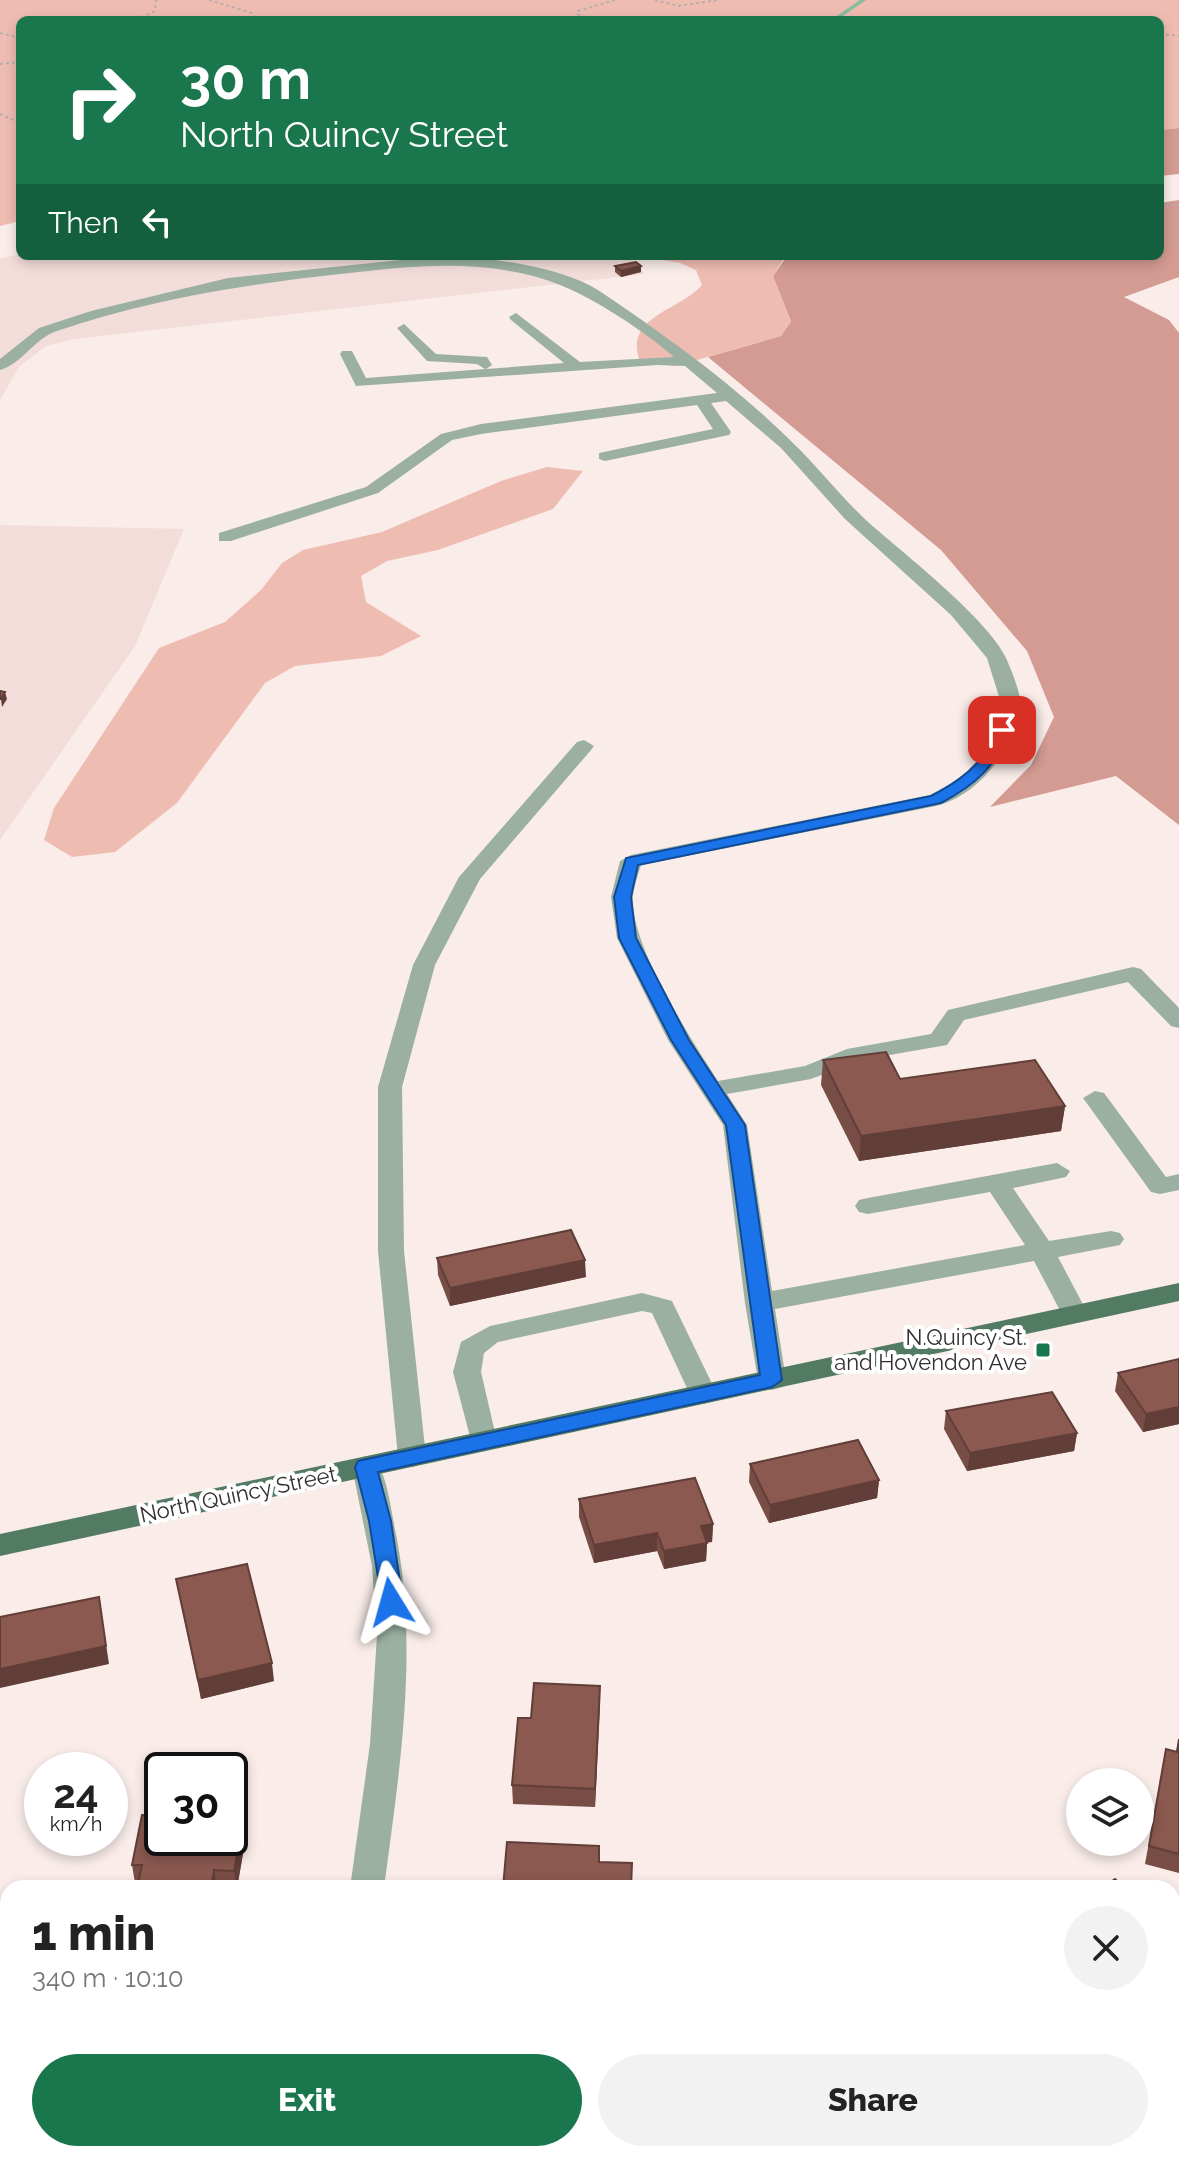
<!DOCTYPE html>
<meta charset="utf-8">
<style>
:root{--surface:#fff;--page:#f2f2f2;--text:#222;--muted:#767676;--accent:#1a774d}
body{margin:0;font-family:Raleway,sans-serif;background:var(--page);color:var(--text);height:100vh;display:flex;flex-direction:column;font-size:30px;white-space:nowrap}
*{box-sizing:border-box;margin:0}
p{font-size:26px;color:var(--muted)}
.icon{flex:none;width:44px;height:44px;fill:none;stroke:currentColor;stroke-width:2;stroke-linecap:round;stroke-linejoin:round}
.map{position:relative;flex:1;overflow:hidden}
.side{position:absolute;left:0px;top:1880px;width:1180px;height:282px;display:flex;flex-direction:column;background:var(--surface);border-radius:24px 24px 0 0;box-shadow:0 4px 12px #0003}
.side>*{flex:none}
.hud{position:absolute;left:16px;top:16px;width:1148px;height:244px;border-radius:12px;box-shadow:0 4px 12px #0003;background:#1a774d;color:#fff;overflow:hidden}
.fabs{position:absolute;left:1066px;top:1768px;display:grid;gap:16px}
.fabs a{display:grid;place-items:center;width:88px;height:88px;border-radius:50%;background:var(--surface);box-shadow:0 4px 12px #0003;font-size:40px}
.speed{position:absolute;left:24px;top:1752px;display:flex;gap:16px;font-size:40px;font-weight:700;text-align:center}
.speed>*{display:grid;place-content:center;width:104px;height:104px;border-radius:50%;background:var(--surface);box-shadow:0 4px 12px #0003;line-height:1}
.speed small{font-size:20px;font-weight:400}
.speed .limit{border:4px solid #111;border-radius:12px;background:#fff;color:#111}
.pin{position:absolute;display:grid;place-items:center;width:68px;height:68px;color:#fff;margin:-34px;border-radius:16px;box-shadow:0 4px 12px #0006}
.me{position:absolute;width:88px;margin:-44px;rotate:352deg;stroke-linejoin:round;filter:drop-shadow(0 0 6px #0008)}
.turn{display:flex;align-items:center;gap:28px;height:168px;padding:0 32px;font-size:36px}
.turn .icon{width:104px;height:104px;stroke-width:2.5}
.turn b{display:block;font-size:56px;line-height:68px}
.then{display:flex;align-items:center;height:76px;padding:0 32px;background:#0003;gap:16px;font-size:30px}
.round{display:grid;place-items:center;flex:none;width:84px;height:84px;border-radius:42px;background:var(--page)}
.summary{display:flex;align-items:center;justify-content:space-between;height:136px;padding:0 32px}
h1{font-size:48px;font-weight:800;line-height:60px}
.action{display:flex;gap:16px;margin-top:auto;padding:16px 32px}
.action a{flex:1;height:92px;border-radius:48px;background:var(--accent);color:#fff;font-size:32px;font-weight:800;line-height:92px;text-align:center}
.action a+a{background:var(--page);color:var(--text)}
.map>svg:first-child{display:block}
.built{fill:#f3ddda}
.green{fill:#efbcb2}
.forest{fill:#d39b91}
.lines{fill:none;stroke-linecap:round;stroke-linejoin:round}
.stream{fill:#89bb9d;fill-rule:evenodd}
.path{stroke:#b9aeac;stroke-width:2;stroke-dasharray:3 3;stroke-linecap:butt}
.minor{fill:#9bb0a3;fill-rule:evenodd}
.major{fill:#537b64;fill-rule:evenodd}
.wall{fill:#784d45}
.shaded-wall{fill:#613e38}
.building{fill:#8b5950;stroke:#613e38;stroke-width:2}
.route{fill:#1a73e8;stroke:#114b97;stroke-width:2}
.poi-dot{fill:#1a774d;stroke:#fff;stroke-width:3}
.labels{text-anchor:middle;stroke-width:8;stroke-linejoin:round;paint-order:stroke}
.poi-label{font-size:22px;fill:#342f2e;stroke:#fff;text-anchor:end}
.street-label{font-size:22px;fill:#342f2e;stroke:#fff}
</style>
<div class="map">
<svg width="1179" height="2161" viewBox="0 0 1179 2161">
<rect width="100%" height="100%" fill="#f9ece9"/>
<!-- built -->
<path class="built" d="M20 254 627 256 645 274 74 339 46 346 19 367 0 400V259Z
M0 525 184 529 135 646 0 840Z"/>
<!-- green -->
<path class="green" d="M0 0H1179V128L1160 130V20H20V221L0 226Z
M640 256H785L773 276 791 323 781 336 676 366 640 362C623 316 680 311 702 285L696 270 680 263Z
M547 467 583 471 553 509 438 550 387 561 361 576 366 602 421 636 381 656 295 666 265 683 177 803 115 852 72 857 44 840 54 808 159 648 225 622 261 590 282 563 303 550 382 532 501 481Z"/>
<!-- forest -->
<path class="forest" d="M1179 128V174L1160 176V130Z
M1179 200V277L1124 297 1169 320 1179 333V825L1116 776 990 807 1031 765 1054 717 1027 651 941 550 708 357 781 336 791 322 773 276 787 256H1160V203Z"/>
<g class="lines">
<!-- stream -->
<path class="stream" d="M860 0H866L837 20H831Z"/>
<!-- path -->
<path class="path" d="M209 0 252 13 254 18 249 20
M655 0 678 6 718 0
M136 20 155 11 156 0
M591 20 577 14 578 11 615 0
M0 33 20 38
M1160 34 1179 36
M0 64 20 62
M0 114 20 123
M1160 207 1179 204"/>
<!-- minor -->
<path class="minor" d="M439 256C483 256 560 266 598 290 666 336 735 385 793 443 819 468 841 497 868 522 903 553 988 619 1006 658 1011 669 1021 693 1020 704 1016 748 978 796 936 806L641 865C638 875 634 886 633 896 629 944 691 1039 718 1081L805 1066 847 1049 931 1034 948 1010 1133 967 1141 969 1179 1008V1028L1171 1026 1128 982 964 1020 947 1045 861 1060 811 1079 727 1094 747 1125 772 1291 1025 1245 990 1192 868 1214 859 1212 855 1206 859 1200 868 1198 1057 1163 1070 1171 1066 1177 1013 1188 1049 1241 1111 1231 1120 1233 1124 1239 1120 1245 1058 1257 1088 1314 1085 1320H1065L1034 1261 775 1309 786 1380 782 1387 772 1390 762 1387 758 1380 745 1303 723 1125 668 1040 617 938 611 897 620 861 631 855 930 795 959 780 984 753 1001 703 987 658 951 615 845 519 781 448 726 401 711 403 731 432 729 435 605 461 599 459V453L713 429 697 405 481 434 452 440 378 493 231 541H219V533L366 487 441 434 481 424 717 393 685 366 657 365 356 386 340 354 342 351H352L366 378 485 369 477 364 427 361 397 328 404 324 436 354 487 357 492 365 486 369 564 363 511 320 509 317 516 313 580 362 674 357C639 327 579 287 533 276 466 259 408 267 340 274 241 285 149 299 54 332 34 340 21 364 0 370V359L39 328 91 311 228 278Z
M584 740 594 746 591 750 480 879 435 965 402 1087 404 1251 426 1457 422 1464 412 1467 402 1464 398 1457 378 1251V1087L413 965 459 877 577 742Z
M1095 1091 1104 1093 1166 1177 1179 1174V1190L1160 1194 1151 1192 1083 1098Z
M642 1293 672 1301 717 1394 713 1401 703 1404 693 1401 652 1313 642 1311 498 1342 484 1353 481 1372 497 1441 493 1448 483 1451 473 1448 453 1372 461 1342 490 1326Z
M366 1456 376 1460C387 1478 390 1503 394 1524 420 1646 400 1766 384 1888H350L370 1744 377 1635 372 1566 352 1467 356 1460Z
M310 2154H348L347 2161H309Z"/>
<!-- major -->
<path class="major" d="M1179 1283V1301L0 1556V1534Z"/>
</g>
<!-- wall -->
<path class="wall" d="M615 266 641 272 621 277 615 272Z
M823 1060 900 1079 1065 1106 1061 1131 859 1161 821 1085Z
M437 1258 586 1277 450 1306 438 1275Z
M1179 1359V1424L1143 1432 1115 1391 1118 1373Z
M946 1411 1077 1433 1074 1451 967 1471 944 1429Z
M750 1464 879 1480 877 1498 769 1523 749 1482Z
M579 1499 713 1524 712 1542H707L706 1561 664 1569 657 1551 594 1563 579 1517Z
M176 1579 274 1681 201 1699Z
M600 1686 595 1807 513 1804 512 1785 531 1718Z
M1179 1739V1873L1145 1864 1166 1749 1176 1752Z
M246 1807 248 1825 237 1888H137L138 1883H135L132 1865 162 1838Z
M48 2154H186L184 2161H50Z"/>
<!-- shaded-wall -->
<path class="shaded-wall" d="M641 266V272L621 277V271Z
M5 692 7 699 2 707 1 699Z
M1065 1106 1061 1131 859 1161 861 1136Z
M585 1260 586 1277 450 1306V1288Z
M1179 1407V1424L1143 1432 1146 1414Z
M1077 1433 1074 1451 967 1471 970 1453Z
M879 1480 877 1498 769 1523 770 1505Z
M713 1524 712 1542 700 1544 701 1526Z
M657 1533V1551L594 1563V1545Z
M707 1543 706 1561 664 1569V1551Z
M99 1597 109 1664 0 1688V1669Z
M272 1663 274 1681 201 1699 198 1680Z
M600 1686V1704L595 1807V1789Z
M246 1807 248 1825 237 1888 234 1871Z
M214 1870 217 1888H211Z
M8 2043V2058L0 2080V2064Z
M179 2154H186L184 2161H177Z"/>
<!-- building -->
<path class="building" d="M636 262 641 266 621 271 615 266Z
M0 691 5 692 1 699H0Z
M886 1052 900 1079 1035 1060 1065 1106 861 1136 823 1060Z
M571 1230 585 1260 450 1288 437 1258Z
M1179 1359V1407L1146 1414 1118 1373Z
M1052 1392 1077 1433 970 1453 946 1411Z
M858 1440 879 1480 770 1505 750 1464Z
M695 1478 713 1524 701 1526 707 1543 664 1551 657 1533 594 1545 579 1499Z
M247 1564 272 1663 198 1680 176 1579Z
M99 1597 106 1646 0 1669V1617Z
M534 1683 600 1686 595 1789 512 1785 518 1718H531Z
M1179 1739V1854L1149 1846 1166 1749 1177 1752Z
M230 1807H246L234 1871 214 1870 211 1888H137L142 1865H132L142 1815 162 1816V1838H230Z
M507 1842 599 1846V1862L632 1863 631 1888H503Z
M1115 1879 1123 1888H1102Z
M0 2034 8 2035V2043L0 2064Z
M72 2154H179L177 2161Z
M483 2154H629V2161H483Z
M1031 2155 1038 2161H1025Z"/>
<!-- route -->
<path class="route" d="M1002 726 1009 730C996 767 975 785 941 803L638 865 631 897 636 938 689 1040 745 1125 782 1380 772 1387 378 1472 391 1521 403 1602 399 1608H383L369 1521 355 1467 358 1461 760 1375 726 1125 671 1040 619 938 614 897 626 858 931 796C952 785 967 775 983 757 991 747 989 730 1002 726Z"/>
<!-- markers -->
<rect class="poi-dot" x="1035" y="1342" width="16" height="16" rx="4"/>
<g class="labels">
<!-- poi labels -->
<g class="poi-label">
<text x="1027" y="1345">N.Quincy St.<tspan x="1027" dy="25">and Hovendon Ave</tspan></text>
</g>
<!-- street labels -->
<g class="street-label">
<text transform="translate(238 1494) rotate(-12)" y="8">North Quincy Street</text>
</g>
</g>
</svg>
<div class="fabs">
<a><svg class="icon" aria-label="layers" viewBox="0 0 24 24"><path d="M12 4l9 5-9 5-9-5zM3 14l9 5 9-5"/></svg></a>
</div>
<div class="speed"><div>24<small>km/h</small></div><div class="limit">30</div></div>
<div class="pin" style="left:1002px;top:730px;background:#d93025"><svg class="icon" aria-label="arrive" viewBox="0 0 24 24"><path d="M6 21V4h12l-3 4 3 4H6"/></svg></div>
<svg class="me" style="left:391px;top:1602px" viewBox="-20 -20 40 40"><path d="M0-17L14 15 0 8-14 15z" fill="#1a73e8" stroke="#fff" stroke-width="4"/></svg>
<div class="hud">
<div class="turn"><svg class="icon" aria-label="right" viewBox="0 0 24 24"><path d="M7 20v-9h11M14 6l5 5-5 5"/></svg><div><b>30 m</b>North Quincy Street</div></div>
<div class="then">Then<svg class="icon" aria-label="left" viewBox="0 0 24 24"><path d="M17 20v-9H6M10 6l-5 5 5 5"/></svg></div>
</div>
<section class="side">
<div class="summary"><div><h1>1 min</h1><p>340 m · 10:10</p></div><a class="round"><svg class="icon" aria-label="close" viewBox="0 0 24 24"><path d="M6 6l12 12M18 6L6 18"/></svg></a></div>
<div class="action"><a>Exit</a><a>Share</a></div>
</section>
</div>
